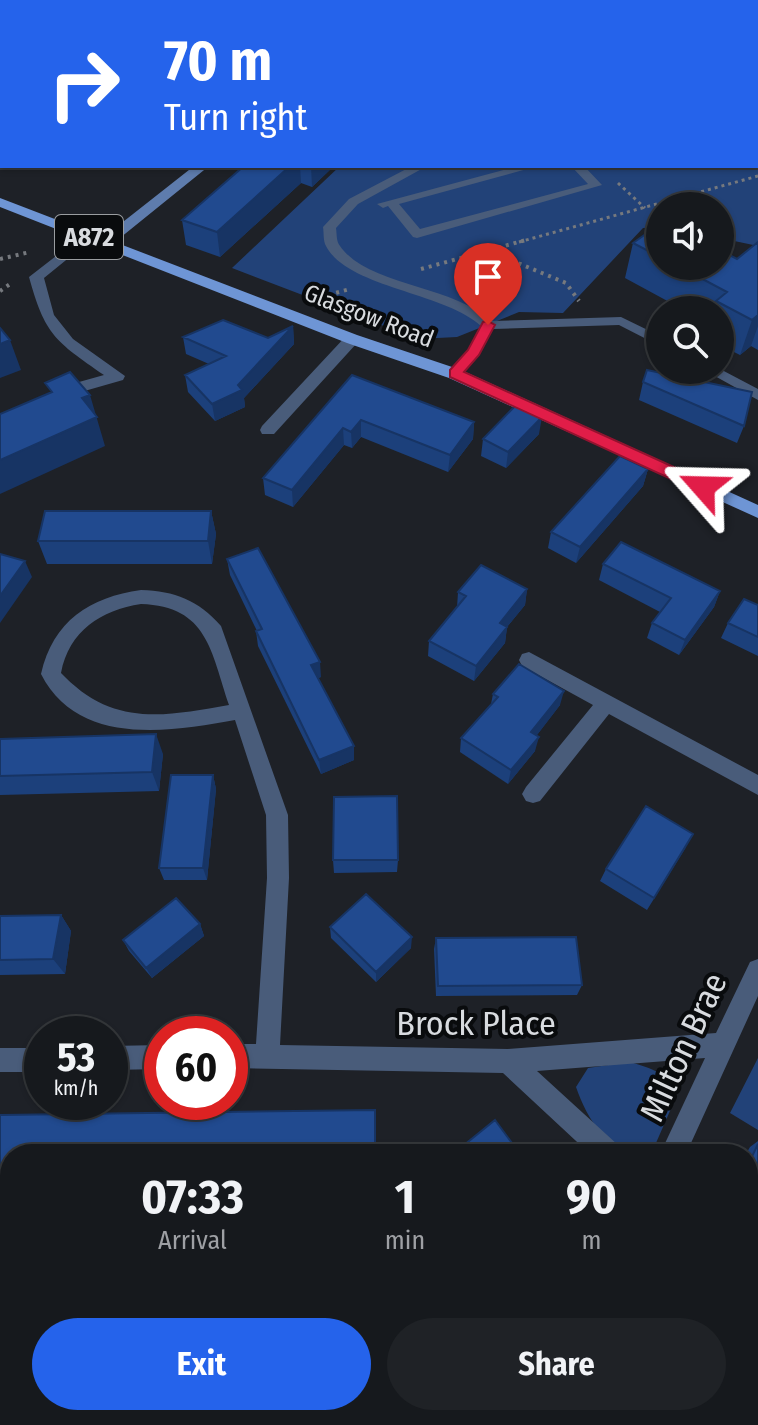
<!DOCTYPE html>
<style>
:root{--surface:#16191d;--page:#1f2226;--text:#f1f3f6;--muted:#9ea0a4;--line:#35383b;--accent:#2563eb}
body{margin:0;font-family:"Fira Sans Condensed",sans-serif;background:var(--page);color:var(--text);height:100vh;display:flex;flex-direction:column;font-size:30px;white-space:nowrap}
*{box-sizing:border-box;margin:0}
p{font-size:26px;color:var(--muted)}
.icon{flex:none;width:44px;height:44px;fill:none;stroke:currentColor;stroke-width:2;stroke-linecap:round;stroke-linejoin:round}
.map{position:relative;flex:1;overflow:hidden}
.details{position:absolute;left:0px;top:1144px;width:758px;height:282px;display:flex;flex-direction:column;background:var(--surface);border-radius:32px 32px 0 0;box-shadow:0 2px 6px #0004,0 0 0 2px var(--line)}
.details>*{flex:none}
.hud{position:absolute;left:0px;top:0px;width:758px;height:168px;box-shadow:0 2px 6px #0004,0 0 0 2px var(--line);background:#2563eb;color:#fff;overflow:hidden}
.controls{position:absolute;left:646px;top:192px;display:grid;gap:16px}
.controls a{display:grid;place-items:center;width:88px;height:88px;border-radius:50%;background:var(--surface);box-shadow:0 2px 6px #0004,0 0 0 2px var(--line);font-size:40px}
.speed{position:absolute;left:24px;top:1016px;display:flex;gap:16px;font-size:40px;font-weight:700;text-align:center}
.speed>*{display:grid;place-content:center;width:104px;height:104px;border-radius:50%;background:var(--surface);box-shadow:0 2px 6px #0004,0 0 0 2px var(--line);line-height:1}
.speed small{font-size:20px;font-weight:400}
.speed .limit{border:12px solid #d22;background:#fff;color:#111}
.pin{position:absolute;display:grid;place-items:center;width:68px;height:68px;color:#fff;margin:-82px -34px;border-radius:50% 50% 50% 0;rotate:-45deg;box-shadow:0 0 8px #0007}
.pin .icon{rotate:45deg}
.me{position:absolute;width:88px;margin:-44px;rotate:295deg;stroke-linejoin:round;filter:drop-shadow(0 0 6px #0008)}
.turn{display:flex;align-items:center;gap:28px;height:168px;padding:0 32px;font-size:36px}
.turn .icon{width:104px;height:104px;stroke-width:2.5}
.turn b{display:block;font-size:56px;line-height:68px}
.eta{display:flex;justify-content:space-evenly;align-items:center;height:136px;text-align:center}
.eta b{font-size:48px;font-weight:700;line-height:56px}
.cta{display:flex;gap:16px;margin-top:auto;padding:16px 32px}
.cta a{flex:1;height:92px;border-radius:48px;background:var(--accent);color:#fff;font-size:32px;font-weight:700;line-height:92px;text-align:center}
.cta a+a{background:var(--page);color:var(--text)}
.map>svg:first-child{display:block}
.green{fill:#224278}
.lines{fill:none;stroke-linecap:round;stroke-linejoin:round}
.path-far1{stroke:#76797e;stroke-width:3;stroke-dasharray:3 4;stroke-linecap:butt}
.path{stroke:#76797e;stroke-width:4;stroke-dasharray:3 5;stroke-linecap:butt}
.lane{fill:#495c7a;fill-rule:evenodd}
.street{fill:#495c7a;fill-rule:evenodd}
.secondary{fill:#5e7cad;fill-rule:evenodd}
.primary{fill:#6e95d5;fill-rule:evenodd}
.wall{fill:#1c407b}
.shaded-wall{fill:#173464}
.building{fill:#214a8f;stroke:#173464;stroke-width:2}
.route{fill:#e11d48;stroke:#92132f;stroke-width:2}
.labels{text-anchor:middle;stroke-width:8;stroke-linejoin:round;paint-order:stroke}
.far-street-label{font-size:24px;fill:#d8dbdf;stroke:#090b0d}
.shield{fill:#090b0d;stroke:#9a9da0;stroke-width:2}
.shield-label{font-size:26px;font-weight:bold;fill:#d8dbdf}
.near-street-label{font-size:34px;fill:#d8dbdf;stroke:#090b0d}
</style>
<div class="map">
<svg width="758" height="1425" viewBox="0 0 758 1425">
<rect width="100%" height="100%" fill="#1e2127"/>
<!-- green -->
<path class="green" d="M582 0H758V246L720 238V206H660V227L643 228 563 313 519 312 457 337 418 339 232 268 340 166H756V2H576Z
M758 1058V1130L730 1113Z
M629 1062C652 1068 669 1073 676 1097L656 1143 646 1154C608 1154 587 1119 576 1087L588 1068Z"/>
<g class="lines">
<!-- path-far1 -->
<path class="path-far1" d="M0 168 12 166
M618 183 645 208
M519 242 758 176"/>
<!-- path -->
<path class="path" d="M489 251 566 283 579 301
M0 259 30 252
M421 269 526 240
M0 291 13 282
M313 299 350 289"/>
<!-- lane -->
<path class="lane" d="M548 0H559L560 2H549Z
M412 166H427L358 204 336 228C337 234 336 241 340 246 368 286 453 285 491 321L621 317 660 336V346L619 325 493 329 479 355 460 377H450L448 374 468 350 481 326C444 292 348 288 326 246 323 241 324 233 323 227L349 199Z
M518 166H538L399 204 420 229 588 184 571 166H584L602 185 417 238 413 237 388 206 383 208 377 204Z
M720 369 758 389V400L704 370Z"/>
<!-- street -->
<path class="street" d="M533 0H548L531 2Z
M87 232 92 233V239L44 278 54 315 73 339 125 376 123 380 60 398 52 393 54 389 104 375C55 341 45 335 29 277Z
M352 334 360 339 357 343 274 434H262L260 430 262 426 347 335Z
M141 590C175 591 198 600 221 626L288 815 289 878 280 1045 508 1049 716 1033 750 962 758 959V996L686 1154H660L705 1058 537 1071 618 1145 622 1154H590L503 1073 230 1068V1044H256L267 878 266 815 235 720C170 732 78 747 41 674 53 621 90 597 141 590ZM141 604C208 606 211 652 229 705 166 716 115 727 65 677L61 673C69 631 101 610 141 604Z
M529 652 758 775V795L609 714 540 801 533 803 526 801 522 794 526 787 593 705 522 666 519 660 522 654Z
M162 1045V1069L110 1070V1046Z
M0 1048H42V1072H0Z
M655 1416H683L684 1425H656Z"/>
<!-- secondary -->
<path class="secondary" d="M0 41 2 42V51L0 50Z
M194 166H209L110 246H100V240Z"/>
<!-- primary -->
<path class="primary" d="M0 198 357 335 461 370 758 505V518L449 378 347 343 0 207Z"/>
</g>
<!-- wall -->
<path class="wall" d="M238 166H334L312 187 301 183 220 257 186 245 182 220 239 171Z
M660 224V266H720L737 259 758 242V350L751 346 740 355 720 345V310H684L625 278 633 243Z
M293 326 294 344 244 398 245 407 215 421 188 392 185 375 209 364 186 354 183 337 268 338Z
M352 375 474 422 473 439 448 472 361 437 352 448 344 445 293 507 265 495 263 478Z
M643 382 744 426 737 443 639 400Z
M539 434 506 468 481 456 483 439Z
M648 469 643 486 576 563 548 548 551 532Z
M211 511 216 534 212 564H47L38 541Z
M227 559 321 677 318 678 354 760 321 774 258 646 256 631H257L230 575Z
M603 564 720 591 714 607 679 655 647 638 652 623 660 612 599 580Z
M527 589 525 605 507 627 505 643 474 681 428 656 429 641 457 608 458 592Z
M758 605V656L721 638 728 623Z
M493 694 560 705 536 736 535 751 508 784 460 752 461 738 491 704Z
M0 739 163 754 159 791 0 795Z
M213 775 216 789 207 880H164L159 868Z
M686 847 647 910 600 881 606 869Z
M333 860H398L397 872 334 873Z
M61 915 71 931 65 974 0 975V916Z
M200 924 204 936 152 978 129 951 123 940Z
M330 927 411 948 376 982 331 938Z
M436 938 582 985 577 995 436 996 434 949Z
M0 1115 10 1154V1181H0Z
M758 1141V1250L748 1243V1154H746L750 1147Z"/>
<!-- shaded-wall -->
<path class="shaded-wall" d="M290 166H300L301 183 220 257 217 232Z
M311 166H334L312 187Z
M758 315V326L751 346 740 355 752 320Z
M293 326 294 344 244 398 245 407 215 421 212 404 238 385Z
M10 340 21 370 0 378V344Z
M90 395 105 446 0 494V460L82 398Z
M542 417 539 434 506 468 508 452Z
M361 420V437L352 448 351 432Z
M474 422 473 439 448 472 450 455Z
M343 428 344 445 293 507 292 490Z
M648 469 643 486 576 563 580 547Z
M211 511 216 534 212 564 208 541Z
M25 561 32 577 0 623V596Z
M527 589 525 605 497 639 500 623Z
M720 591 714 607 679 655 685 640Z
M507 627 505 643 474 681 476 666Z
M320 662 321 677 312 680 311 665Z
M564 691 560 705 528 747 531 732Z
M156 734 163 754 159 791 152 772Z
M539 737 535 751 508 784 511 770Z
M354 746V760L321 774 319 760Z
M213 775 216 789 207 880 203 868Z
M61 915 71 931 65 974 53 959Z
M200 924 204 936 152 978 146 968Z
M412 937 411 948 376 982V972Z"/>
<!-- building -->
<path class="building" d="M244 166H290L217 232 182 220Z
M660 224V257L633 243Z
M758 242V315L752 320 716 301 727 292 678 266H720V250L737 259Z
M223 320 268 338 293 326 238 385 242 390 212 404 185 375 226 356 183 337Z
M0 328 10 340 0 344Z
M647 370 752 392 744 426 643 382Z
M70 372 90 395 82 398 97 417 0 460V414L52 392 45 383Z
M352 375 474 422 450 455 361 420 351 432 343 428 292 490 263 478Z
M516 405 542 417 508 452 483 439Z
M620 456 648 469 580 547 551 532Z
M45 511H211L208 541H38Z
M621 542 720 591 685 640 652 623 671 598 603 564Z
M258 548 320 662 311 665 354 746 319 760 256 631 262 629 227 559Z
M0 554 25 561 0 596Z
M481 565 527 589 500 623 507 627 476 666 429 641 466 596 458 592Z
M744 599 758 605V637L728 623Z
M519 664 564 691 531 732 539 737 511 770 461 738 498 697 493 694Z
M156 734 152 772 0 776V739Z
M171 775H213L203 868H159Z
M397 796 398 860H333L334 797Z
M646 806 693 834 654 898 606 869Z
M366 894 412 937 376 972 330 927Z
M176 898 200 924 146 968 123 940Z
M61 915 53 959 0 960V916Z
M576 937 582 985 438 986 436 938Z
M375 1110V1154H10V1173L0 1174V1115Z
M495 1120 520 1154H453Z
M758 1144V1239L748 1232V1165Z
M758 1281V1376L748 1377V1282Z
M153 1416H316V1425H91V1423Z
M395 1416H503L505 1425H396Z"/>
<!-- route -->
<path class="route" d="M488 321 495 325 479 355 464 372 709 483V491H697L450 377V370L468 350 483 322Z"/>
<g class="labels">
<!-- far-street labels -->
<g class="far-street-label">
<text transform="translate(369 316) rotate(21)" y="8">Glasgow Road</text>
</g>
<!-- shield labels -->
<rect class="shield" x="55" y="215" width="68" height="44" rx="6"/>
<g class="shield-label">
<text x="89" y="246">A872</text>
</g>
<!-- near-street labels -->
<g class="near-street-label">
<text x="476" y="1035">Brock Place</text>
<text transform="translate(683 1047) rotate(-65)" y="12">Milton Brae</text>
</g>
</g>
</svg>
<div class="controls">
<a><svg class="icon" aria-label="sound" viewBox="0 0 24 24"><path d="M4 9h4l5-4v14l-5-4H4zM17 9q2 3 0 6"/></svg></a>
<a><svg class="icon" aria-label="search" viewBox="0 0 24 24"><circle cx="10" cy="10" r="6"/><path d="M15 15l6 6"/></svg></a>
</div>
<div class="speed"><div>53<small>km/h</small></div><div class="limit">60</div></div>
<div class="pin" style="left:488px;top:325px;background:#d93025"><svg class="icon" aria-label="arrive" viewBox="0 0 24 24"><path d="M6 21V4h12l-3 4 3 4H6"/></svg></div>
<svg class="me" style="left:703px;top:487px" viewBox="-20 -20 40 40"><path d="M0-17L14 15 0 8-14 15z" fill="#e11d48" stroke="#fff" stroke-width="4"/></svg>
<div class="hud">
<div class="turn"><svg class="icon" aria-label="right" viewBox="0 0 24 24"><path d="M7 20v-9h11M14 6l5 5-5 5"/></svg><div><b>70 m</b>Turn right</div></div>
</div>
<section class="details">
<div class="eta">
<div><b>07:33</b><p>Arrival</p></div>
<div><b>1</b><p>min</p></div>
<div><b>90</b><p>m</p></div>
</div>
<div class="cta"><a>Exit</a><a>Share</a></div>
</section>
</div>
